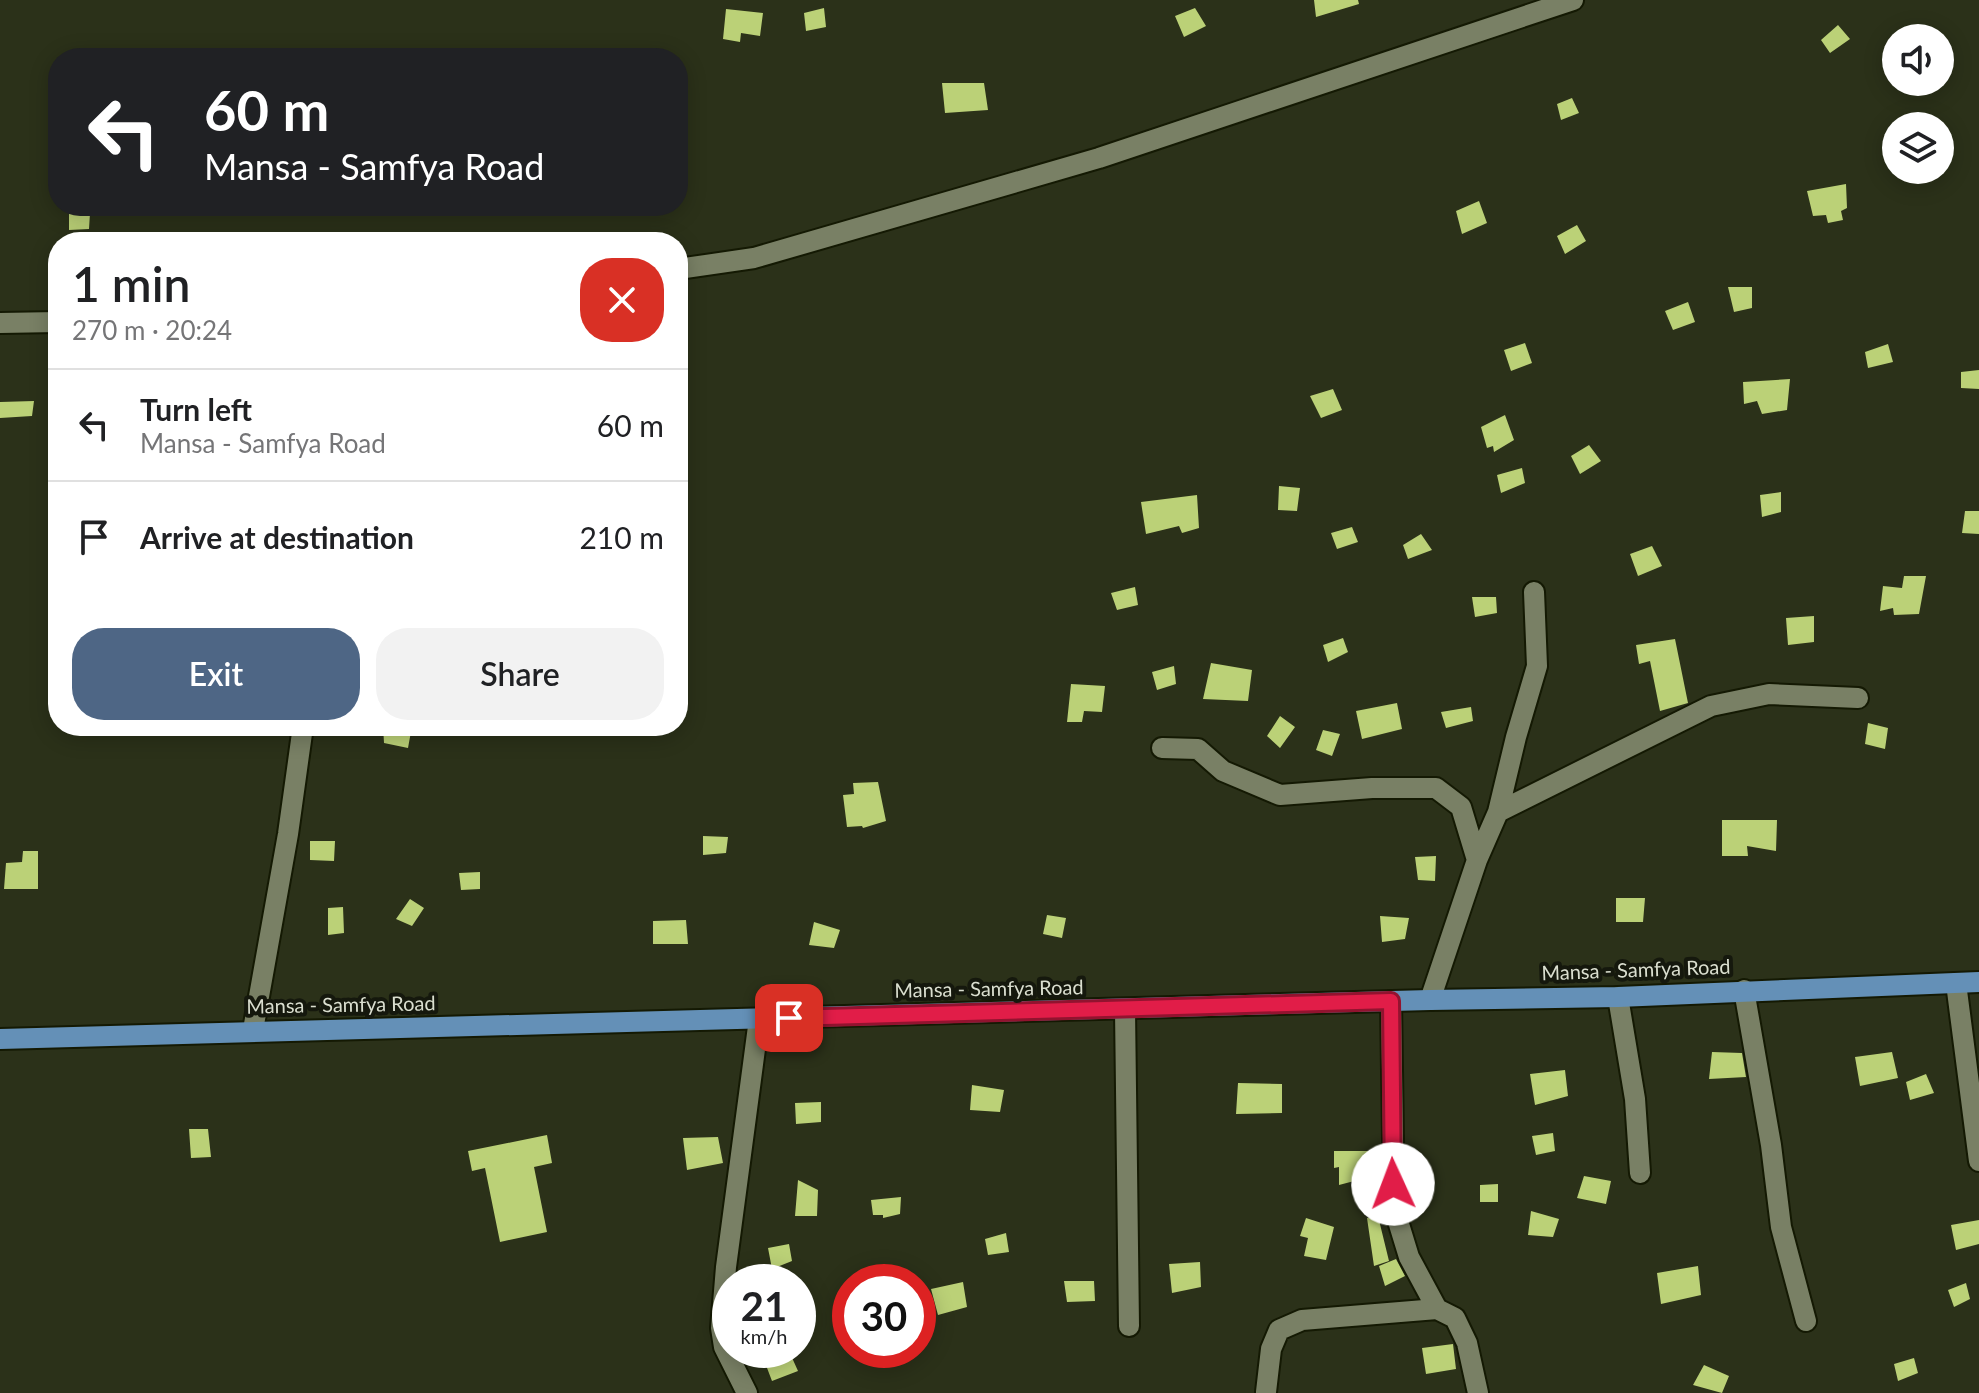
<!DOCTYPE html>
<meta charset="utf-8">
<style>
:root{--surface:#fff;--page:#f2f2f2;--text:#202124;--muted:#757577;--line:#e0e0e0;--accent:#4e6685}
body{margin:0;font-family:Lato,sans-serif;background:var(--page);color:var(--text);height:100vh;display:flex;flex-direction:column;font-size:30px;white-space:nowrap}
*{box-sizing:border-box;margin:0}
p{font-size:26px;color:var(--muted)}
.icon{flex:none;width:44px;height:44px;fill:none;stroke:currentColor;stroke-width:2;stroke-linecap:round;stroke-linejoin:round}
.map{position:relative;flex:1;overflow:hidden}
.side{position:absolute;left:48px;top:232px;width:640px;height:504px;display:flex;flex-direction:column;background:var(--surface);border-radius:32px;box-shadow:0 4px 20px #0003}
.side>*{flex:none}
.banner{position:absolute;left:48px;top:48px;width:640px;height:168px;border-radius:32px;box-shadow:0 4px 20px #0003;background:#202124;color:#fff;overflow:hidden}
.controls{position:absolute;left:1882px;top:24px;display:grid;gap:16px}
.controls a{display:grid;place-items:center;width:72px;height:72px;border-radius:50%;background:var(--surface);box-shadow:0 4px 20px #0003;font-size:40px}
.speed{position:absolute;left:712px;top:1264px;display:flex;gap:16px;font-size:40px;font-weight:700;text-align:center}
.speed>*{display:grid;place-content:center;width:104px;height:104px;border-radius:50%;background:var(--surface);box-shadow:0 4px 20px #0003;line-height:1}
.speed small{font-size:20px;font-weight:400}
.speed .limit{border:12px solid #d22;background:#fff;color:#111}
.pin{position:absolute;display:grid;place-items:center;width:68px;height:68px;color:#fff;margin:-34px;border-radius:16px;box-shadow:0 4px 12px #0006}
.me{position:absolute;width:88px;margin:-44px;rotate:358deg;stroke-linejoin:round;filter:drop-shadow(0 0 6px #0008)}
.turn{display:flex;align-items:center;gap:28px;height:168px;padding:0 24px;font-size:36px}
.turn .icon{width:104px;height:104px;stroke-width:2.5}
.turn b{display:block;font-size:56px;line-height:68px}
.round{display:grid;place-items:center;flex:none;width:84px;height:84px;border-radius:32px;background:var(--page)}
.overview{display:flex;align-items:center;justify-content:space-between;height:136px;padding:0 24px}
h1{font-size:48px;font-weight:600;line-height:60px}
.button{display:flex;gap:16px;margin-top:auto;padding:16px 24px}
.button a{flex:1;height:92px;border-radius:32px;background:var(--accent);color:#fff;font-size:32px;font-weight:600;line-height:92px;text-align:center}
.button a+a{background:var(--page);color:var(--text)}
ul{padding:0;list-style:none}
li{display:flex;align-items:center;gap:24px;height:112px;padding:0 24px;border-top:2px solid var(--line)}
li div{flex:1}
li b{display:block;font-size:30px}
li em{font-style:normal}
.map>svg:first-child{display:block}
.building{fill:#bbd177}
.lines{fill:none;stroke-linecap:round;stroke-linejoin:round}
.minor-casing{stroke:#141903;stroke-width:24}
.primary-casing{stroke:#141903;stroke-width:24}
.minor{stroke:#798065;stroke-width:20}
.primary{stroke:#6490b7;stroke-width:20}
.route-casing{stroke:#92132f;stroke-width:20}
.route{stroke:#e11d48;stroke-width:14}
.labels{text-anchor:middle;stroke-width:8;stroke-linejoin:round;paint-order:stroke}
.street-label{font-size:20px;fill:#dadecf;stroke:#15180d}
</style>
<div class="map">
<svg width="1979" height="1393" viewBox="0 0 1979 1393">
<rect width="100%" height="100%" fill="#2b3119"/>
<!-- building -->
<path class="building" d="M1314 0H1358L1359 4 1316 17Z
M824 8 826 27 806 31 804 13Z
M1195 8 1206 26 1184 37 1175 16Z
M726 9 763 13 760 36 741 33 740 42 723 39Z
M1838 25 1850 39 1830 53 1821 40Z
M942 83H984L988 110 945 113Z
M1572 98 1579 113 1561 120 1557 104Z
M1846 184 1847 208 1841 211 1843 220 1828 223 1826 215 1813 216 1807 191Z
M1479 201 1487 223 1462 234 1456 211Z
M90 213 89 229 69 230V214Z
M1577 225 1586 241 1565 254 1557 236Z
M1728 287H1752V308L1734 312Z
M1688 302 1695 322 1673 330 1665 311Z
M1525 343 1532 363 1511 371 1504 350Z
M1888 344 1893 362 1868 368 1865 352Z
M1979 370V389L1961 388V372Z
M1790 379 1787 410 1762 414 1757 401 1744 404 1743 382Z
M1333 389 1342 410 1321 418 1310 396Z
M34 401 32 416 0 418V402Z
M1505 415 1514 440 1494 452 1493 446 1487 448 1481 427Z
M1589 445 1601 461 1580 474 1571 456Z
M1522 468 1525 483 1501 493 1497 475Z
M1279 486 1300 488 1297 511 1278 510Z
M1781 492V512L1762 517 1760 495Z
M1197 495 1199 528 1182 533 1179 526 1146 534 1141 502Z
M1965 511H1979V534L1962 533Z
M1352 527 1358 542 1337 549 1331 533Z
M1421 534 1432 550 1408 559 1403 545Z
M1652 546 1662 566 1638 576 1630 554Z
M1904 576H1926L1919 614 1894 615 1893 608 1880 611 1883 586 1902 588Z
M1135 587 1138 605 1117 610 1111 593Z
M1472 597H1496L1497 613 1475 617Z
M1814 616V642L1788 645 1786 618Z
M1343 638 1348 652 1328 662 1323 645Z
M1675 639 1688 703 1660 711 1650 661 1639 664 1636 645Z
M1211 663 1252 670 1248 701 1203 699Z
M1174 666 1176 684 1157 690 1152 672Z
M1071 684 1105 686 1102 712 1084 711 1082 722H1067Z
M1397 703 1402 729 1362 739 1356 711Z
M1471 707 1473 721 1446 728 1441 712Z
M1280 716 1295 727 1280 748 1267 736Z
M1868 723 1888 728 1885 749 1865 744Z
M383 726H412L408 748 384 743Z
M1323 730 1340 734 1332 756 1316 750Z
M878 782 886 821 863 828 862 826 847 827 843 795 854 794 853 783Z
M1722 820H1777L1776 851 1747 846 1748 856H1722Z
M703 836 728 837 726 853 703 855Z
M310 841H335L334 861 310 860Z
M23 851H38V889H4L6 863 22 862Z
M1436 856 1435 881 1418 880 1415 857Z
M480 872V889L461 890 459 873Z
M1616 898H1645L1643 922H1616Z
M410 899 424 908 412 926 396 919Z
M343 907 344 933 328 935V908Z
M1047 915 1066 918 1062 938 1043 934Z
M1380 916 1409 918 1405 939 1382 942Z
M686 920 688 944H653V921Z
M814 922 840 930 834 948 809 945Z
M1712 1052 1742 1053 1746 1077 1709 1079Z
M1892 1052 1898 1078 1860 1086 1855 1057Z
M1565 1070 1568 1096 1535 1105 1530 1074Z
M1926 1074 1934 1093 1910 1100 1906 1082Z
M1238 1083 1282 1084V1113L1236 1114Z
M972 1085 1004 1090 1000 1112 970 1110Z
M821 1102V1122L796 1124 795 1103Z
M189 1129H208L211 1157 191 1158Z
M1553 1133 1555 1151 1536 1155 1532 1136Z
M547 1135 552 1163 534 1167 547 1232 500 1242 485 1168 472 1171 468 1151Z
M718 1137 723 1163 687 1170 683 1138Z
M1334 1151H1380V1159L1359 1163 1358 1180 1339 1185V1167L1334 1168Z
M1584 1176 1611 1181 1606 1204 1577 1198Z
M798 1180 818 1190 817 1216H795Z
M1498 1184V1202H1480V1185Z
M901 1197 900 1214 883 1218V1215H873L871 1200Z
M1531 1211 1559 1219 1553 1237 1528 1235Z
M1378 1216 1389 1261 1374 1266 1367 1218Z
M1306 1218 1334 1227 1326 1260 1304 1256 1308 1238 1300 1236Z
M1979 1220V1244L1956 1250 1951 1225Z
M1006 1233 1009 1252 988 1255 985 1239Z
M789 1244 792 1261 772 1269 768 1248Z
M1396 1259 1405 1276 1385 1286 1379 1266Z
M1200 1262 1201 1287 1172 1293 1169 1264Z
M1698 1266 1701 1295 1661 1304 1657 1273Z
M1064 1281H1094L1095 1301 1067 1302Z
M963 1282 967 1307 938 1315 931 1289Z
M1966 1283 1970 1299 1954 1307 1948 1290Z
M1453 1344 1456 1369 1426 1374 1422 1348Z
M789 1351 798 1371 772 1381 764 1360Z
M1914 1358 1918 1373 1898 1381 1894 1364Z
M1704 1365 1729 1376 1722 1393 1693 1385Z"/>
<g class="lines">
<defs>
<path id="minor" d="M678 269 754 258 1099 158 1573 0
M0 323 58 322
M1162 748 1198 749 1223 771 1280 795 1372 788H1436L1461 807 1477 860
M1498 812 1711 706 1769 694 1858 698
M1956 983 1979 1161
M1744 990 1771 1145 1781 1227 1806 1321
M1618 997 1635 1099 1640 1173
M1430 1000 1477 860 1498 812 1516 737 1537 666 1534 592
M1391 1001 1394 1208 1409 1257 1437 1309 1455 1318 1467 1343 1478 1393
M1125 1010 1129 1326
M253 1030 288 834 303 726
M1266 1392 1271 1349 1279 1330 1302 1320 1437 1309
M747 1393 724 1347 721 1328 726 1267 759 1019"/>
<path id="primary" d="M0 1039 1430 1000 1618 997 1979 982"/>
</defs>
<!-- minor casing -->
<use href="#minor" class="minor-casing"/>
<!-- primary casing -->
<use href="#primary" class="primary-casing"/>
<!-- minor -->
<use href="#minor" class="minor"/>
<!-- primary -->
<use href="#primary" class="primary"/>
</g>
<g class="lines">
<defs>
<path id="route" d="M789 1018 1391 1001 1393 1184"/>
</defs>
<!-- route casing -->
<use href="#route" class="route-casing"/>
<!-- route -->
<use href="#route" class="route"/>
</g>
<g class="labels">
<!-- street labels -->
<g class="street-label">
<text transform="translate(1636 970) rotate(-2)" y="7">Mansa - Samfya Road</text>
<text transform="translate(989 989) rotate(-1)" y="7">Mansa - Samfya Road</text>
<text transform="translate(341 1005) rotate(-1)" y="7">Mansa - Samfya Road</text>
</g>
</g>
</svg>
<div class="controls">
<a><svg class="icon" aria-label="sound" viewBox="0 0 24 24"><path d="M4 9h4l5-4v14l-5-4H4zM17 9q2 3 0 6"/></svg></a>
<a><svg class="icon" aria-label="layers" viewBox="0 0 24 24"><path d="M12 4l9 5-9 5-9-5zM3 14l9 5 9-5"/></svg></a>
</div>
<div class="speed"><div>21<small>km/h</small></div><div class="limit">30</div></div>
<div class="pin" style="left:789px;top:1018px;background:#d93025"><svg class="icon" aria-label="arrive" viewBox="0 0 24 24"><path d="M6 21V4h12l-3 4 3 4H6"/></svg></div>
<svg class="me" style="left:1393px;top:1184px" viewBox="-20 -20 40 40"><circle r="19" fill="#fff"/><path d="M0-13L10 11 0 6-10 11z" fill="#e11d48"/></svg>
<div class="banner">
<div class="turn"><svg class="icon" aria-label="left" viewBox="0 0 24 24"><path d="M17 20v-9H6M10 6l-5 5 5 5"/></svg><div><b>60 m</b>Mansa - Samfya Road</div></div>
</div>
<section class="side">
<div class="overview"><div><h1>1 min</h1><p>270 m · 20:24</p></div><a class="round" style="background:#d93025;color:#fff"><svg class="icon" aria-label="close" viewBox="0 0 24 24"><path d="M6 6l12 12M18 6L6 18"/></svg></a></div>
<ul>
<li><svg class="icon" aria-label="left" viewBox="0 0 24 24"><path d="M17 20v-9H6M10 6l-5 5 5 5"/></svg><div><b>Turn left</b><p>Mansa - Samfya Road</p></div><em>60 m</em></li>
<li><svg class="icon" aria-label="arrive" viewBox="0 0 24 24"><path d="M6 21V4h12l-3 4 3 4H6"/></svg><div><b>Arrive at destination</b></div><em>210 m</em></li>
</ul>
<div class="button"><a>Exit</a><a>Share</a></div>
</section>
</div>
